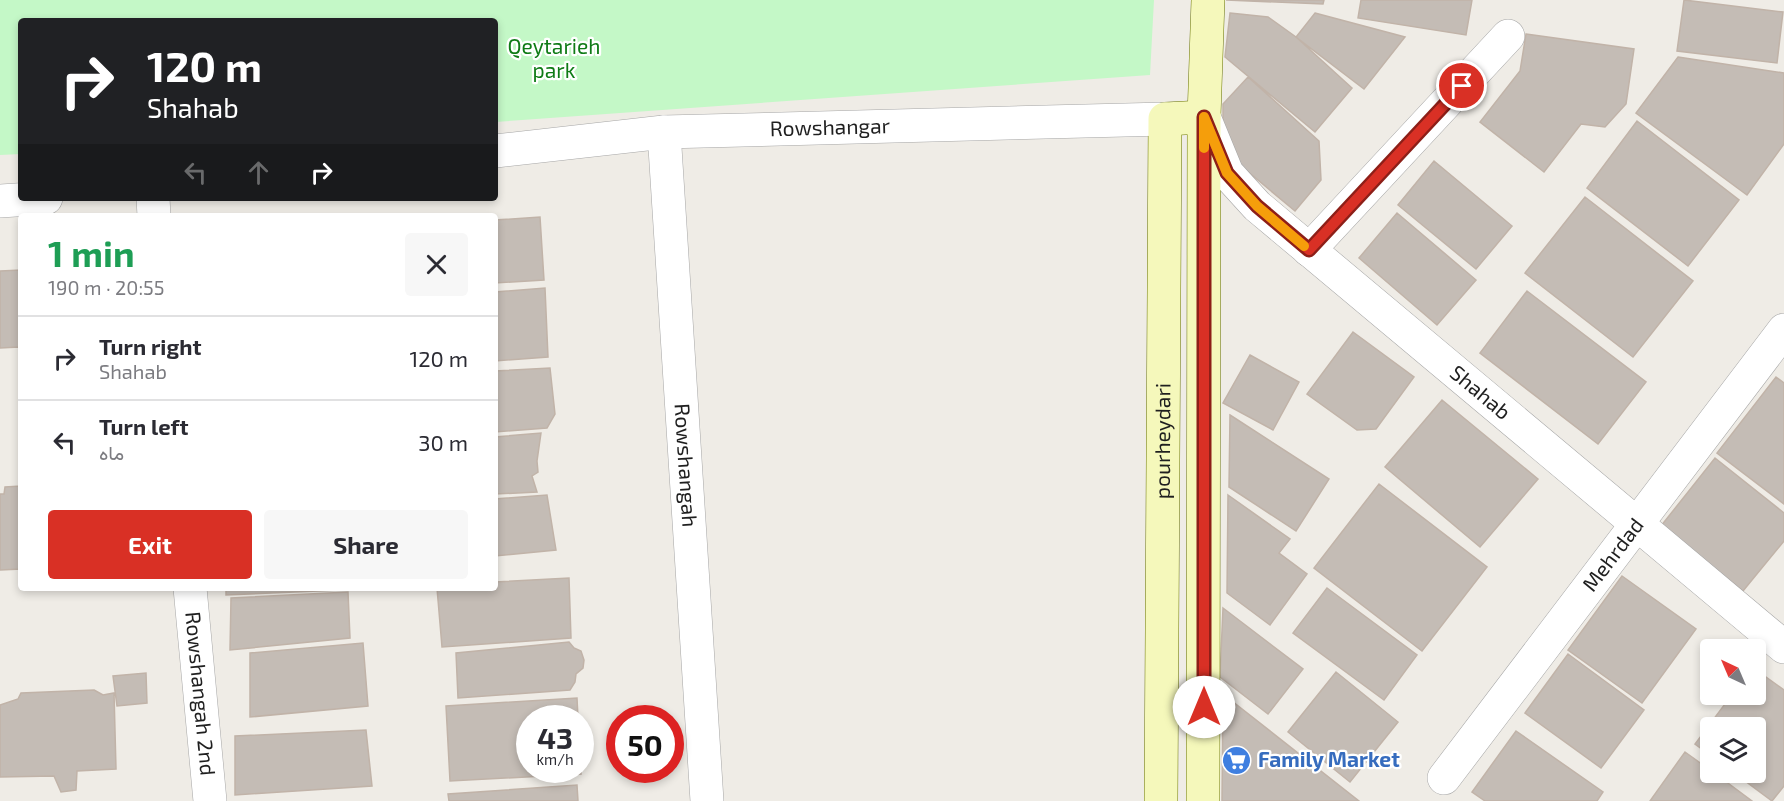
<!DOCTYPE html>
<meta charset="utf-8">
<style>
:root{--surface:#fff;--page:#f7f7f7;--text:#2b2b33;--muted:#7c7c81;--line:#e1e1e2;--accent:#d93025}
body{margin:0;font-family:"Exo 2",Vazirmatn,sans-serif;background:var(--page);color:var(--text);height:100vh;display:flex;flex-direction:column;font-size:22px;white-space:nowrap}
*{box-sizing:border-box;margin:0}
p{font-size:20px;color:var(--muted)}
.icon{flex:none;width:33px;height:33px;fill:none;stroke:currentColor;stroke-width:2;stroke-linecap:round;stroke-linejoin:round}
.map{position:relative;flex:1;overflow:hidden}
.panel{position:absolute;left:18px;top:213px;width:480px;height:378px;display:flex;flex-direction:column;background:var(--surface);border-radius:6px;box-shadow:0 3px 9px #0003}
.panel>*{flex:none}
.guide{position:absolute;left:18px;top:18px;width:480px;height:183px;border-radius:6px;box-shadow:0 3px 9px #0003;background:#202124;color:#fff;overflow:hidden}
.needle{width:39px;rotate:316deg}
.tools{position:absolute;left:1700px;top:639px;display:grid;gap:12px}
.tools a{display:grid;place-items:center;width:66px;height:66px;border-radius:6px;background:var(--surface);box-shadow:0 3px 9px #0003;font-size:30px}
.speed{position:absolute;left:516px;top:705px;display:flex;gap:12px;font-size:30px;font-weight:700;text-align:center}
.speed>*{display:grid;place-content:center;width:78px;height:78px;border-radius:50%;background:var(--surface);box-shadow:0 3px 9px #0003;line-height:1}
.speed small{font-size:15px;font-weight:400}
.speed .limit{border:9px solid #d22;background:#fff;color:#111}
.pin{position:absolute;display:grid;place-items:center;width:51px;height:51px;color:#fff;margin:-26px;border:3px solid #fff;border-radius:50%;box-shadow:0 2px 6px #0007}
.me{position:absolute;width:66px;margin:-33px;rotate:0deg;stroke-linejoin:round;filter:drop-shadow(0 0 4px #0008)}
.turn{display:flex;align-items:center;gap:21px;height:126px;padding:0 30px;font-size:27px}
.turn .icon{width:78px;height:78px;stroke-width:2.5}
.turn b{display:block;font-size:42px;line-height:51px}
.lanes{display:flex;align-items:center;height:57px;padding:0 30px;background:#0003;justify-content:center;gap:30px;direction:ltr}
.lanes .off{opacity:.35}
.round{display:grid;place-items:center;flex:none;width:63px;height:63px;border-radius:6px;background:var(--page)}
.overview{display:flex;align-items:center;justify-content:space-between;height:102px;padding:0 30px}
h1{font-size:36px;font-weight:700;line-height:45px;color:#1e9e55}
.cta{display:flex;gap:12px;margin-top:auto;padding:12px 30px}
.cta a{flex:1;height:69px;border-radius:6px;background:var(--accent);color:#fff;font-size:24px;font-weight:700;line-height:69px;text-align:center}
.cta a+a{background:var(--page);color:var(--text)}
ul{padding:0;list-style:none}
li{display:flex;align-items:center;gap:18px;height:84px;padding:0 30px;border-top:2px solid var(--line)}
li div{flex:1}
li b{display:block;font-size:22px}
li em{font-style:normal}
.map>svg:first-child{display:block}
.park{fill:#c4f8c7}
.building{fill:#c4bcb5;stroke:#c1b3a8;stroke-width:1.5}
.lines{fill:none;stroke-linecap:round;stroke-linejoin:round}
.street-casing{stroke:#a6a6a6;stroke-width:34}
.secondary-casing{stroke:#6a7408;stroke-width:34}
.street{stroke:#fff;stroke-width:33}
.secondary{stroke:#f5f8bb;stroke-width:33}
.route-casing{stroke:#8d1f18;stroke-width:15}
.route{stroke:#d93025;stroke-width:10}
.slow{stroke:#f59e0b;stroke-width:10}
.labels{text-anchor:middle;stroke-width:4.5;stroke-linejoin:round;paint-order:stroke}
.park-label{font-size:21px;fill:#0f7b16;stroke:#fff}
.street-label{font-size:21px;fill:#1f1f1f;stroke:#fff}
.shop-label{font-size:21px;font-weight:bold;fill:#366cbe;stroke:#fff;text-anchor:start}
</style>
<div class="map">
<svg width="1784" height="801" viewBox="0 0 1784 801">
<rect width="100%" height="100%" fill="#efece6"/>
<!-- park -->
<path class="park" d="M0 0H1154L1150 75 495 122V21H21V154L0 155Z"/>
<!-- building -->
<path class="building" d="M1226 0H1324L1323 4Z
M1361 0H1472L1466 35 1358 18Z
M1684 0 1783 12 1777 63 1677 51Z
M1230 13 1268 17 1296 37 1352 88 1315 132 1225 57Z
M1315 13 1405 37 1364 89 1296 37Z
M1526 34 1634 49 1626 104 1605 127 1581 124 1544 172 1480 122 1520 71Z
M1678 57 1784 73V144L1747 195 1636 113Z
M1248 77 1319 141 1321 180 1295 211 1223 151V104Z
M1637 121 1739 200 1688 266 1587 188Z
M1434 161 1512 226 1476 269 1398 205Z
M1585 197 1693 281 1633 357 1525 273Z
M1397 213 1476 280 1437 325 1359 258Z
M540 217 544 280 495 283V220Z
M21 270V352L19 347 0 348V271Z
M545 288 548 357 495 361V292Z
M1527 291 1646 382 1598 444 1480 353Z
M1353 332 1414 377 1376 429 1357 430 1307 394Z
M1250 355 1299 382 1273 430 1223 403Z
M550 368 555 414 547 428 495 432V371Z
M1776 377 1784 383V504L1717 453Z
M1442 400 1538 479 1480 547 1385 467Z
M1230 415 1329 479 1296 531 1229 487Z
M541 433 537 461 538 472 532 476 537 492 495 494V437Z
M1715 458 1784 513V541L1743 591 1661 526Z
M1379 484 1487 567 1422 651 1314 568Z
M21 486V569L0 570V494H4L5 487Z
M547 495 556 550 495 556V499Z
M1228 495 1290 539 1279 553 1307 574 1270 625 1227 593Z
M1622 576 1696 629 1642 703 1568 650Z
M569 578 571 638 442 647 437 588H495V582Z
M226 588H364V589L226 595Z
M1327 588 1417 655 1384 700 1293 633Z
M348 592 350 638 230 650 231 598Z
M1223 608 1303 669 1268 714 1220 677Z
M569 642 574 648 581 651 584 660 583 668 576 674 575 682 570 690 458 698 456 653Z
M363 643 368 706 250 717V653Z
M1568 654 1644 710 1601 768 1525 713Z
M1755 669 1784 690V786L1772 801 1733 772H1755V728H1710V755L1695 744 1728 700 1720 694H1755Z
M1336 672 1398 722 1350 782 1288 732Z
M146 673 147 703 117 706 113 676Z
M94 690 103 695 114 693 116 769 77 771 76 790 61 792 54 776 0 777V705L18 699 21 693Z
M1223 694 1359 801H1222Z
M577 698 578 718H530V770H580V765L581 774 450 781 446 706Z
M366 730 372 786 235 795V736Z
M1516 731 1603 792 1597 801H1485L1472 792Z
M1685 752 1710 770V772H1713L1752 801H1650Z
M577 785 578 801H449L448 794Z"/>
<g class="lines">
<defs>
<g id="street">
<path id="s1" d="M1204 117 1227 173 1257 206 1784 647"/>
<path id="s2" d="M664 132 707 801"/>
<path id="s3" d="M495 151 664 132 1165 119"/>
<path d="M153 198 154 216"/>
<path d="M0 201 46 198"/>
<path d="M1309 250 1508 36"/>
<path id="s4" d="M190 588 210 801"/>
<path id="s5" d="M1444 778 1784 330"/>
</g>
<g id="secondary">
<path id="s6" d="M1161 801 1165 119 1204 117"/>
<path d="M1203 801 1204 117 1208 0"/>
</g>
</defs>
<!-- street casing -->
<use href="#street" class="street-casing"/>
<!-- secondary casing -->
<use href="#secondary" class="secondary-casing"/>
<!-- street -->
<use href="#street" class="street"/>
<!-- secondary -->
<use href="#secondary" class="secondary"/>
</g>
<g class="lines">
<defs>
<path id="route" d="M1204 707V117L1227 173 1257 206 1309 250 1462 86"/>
</defs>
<!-- route casing -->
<use href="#route" class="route-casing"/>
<!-- route -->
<use href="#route" class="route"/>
<!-- slow -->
<path class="slow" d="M1204 148V117L1227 173 1257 206 1304 246"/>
</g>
<!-- icons -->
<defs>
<symbol id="supermarket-disc" viewBox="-11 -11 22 22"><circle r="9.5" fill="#3f7fe0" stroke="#fff"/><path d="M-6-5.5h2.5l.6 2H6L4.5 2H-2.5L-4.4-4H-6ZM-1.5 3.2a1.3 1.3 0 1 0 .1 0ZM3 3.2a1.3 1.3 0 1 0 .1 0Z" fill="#fff"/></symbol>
</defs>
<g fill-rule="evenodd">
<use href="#supermarket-disc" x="1220" y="744" width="33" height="33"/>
</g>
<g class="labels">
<!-- park labels -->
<g class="park-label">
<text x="554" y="54">Qeytarieh<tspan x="554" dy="24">park</tspan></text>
</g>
<!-- street labels -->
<g class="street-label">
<text dy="7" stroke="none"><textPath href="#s3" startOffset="336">Rowshangar</textPath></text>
<text dy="7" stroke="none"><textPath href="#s1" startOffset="396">Shahab</textPath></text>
<text dy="7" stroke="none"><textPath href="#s6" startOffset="360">pourheydari</textPath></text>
<text dy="7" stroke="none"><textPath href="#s2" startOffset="334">Rowshangah</textPath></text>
<text dy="7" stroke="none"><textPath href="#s5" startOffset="280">Mehrdad</textPath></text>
<text dy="7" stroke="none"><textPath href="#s4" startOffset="106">Rowshangah 2nd</textPath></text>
</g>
<!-- shop labels -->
<g class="shop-label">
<text x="1258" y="767">Family Market</text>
</g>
</g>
</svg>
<div class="tools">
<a><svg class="needle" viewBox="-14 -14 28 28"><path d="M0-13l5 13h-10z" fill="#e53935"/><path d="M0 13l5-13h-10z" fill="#7c7c81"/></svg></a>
<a><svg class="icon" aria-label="layers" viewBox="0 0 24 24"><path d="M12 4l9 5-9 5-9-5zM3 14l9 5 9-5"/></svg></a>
</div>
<div class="speed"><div>43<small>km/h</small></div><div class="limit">50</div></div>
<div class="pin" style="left:1462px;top:86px;background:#d93025"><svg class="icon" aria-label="arrive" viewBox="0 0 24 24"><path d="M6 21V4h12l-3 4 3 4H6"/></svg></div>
<svg class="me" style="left:1204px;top:707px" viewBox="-20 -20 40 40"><circle r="19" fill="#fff"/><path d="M0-13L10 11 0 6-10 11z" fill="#d93025"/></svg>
<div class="guide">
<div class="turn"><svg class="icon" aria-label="right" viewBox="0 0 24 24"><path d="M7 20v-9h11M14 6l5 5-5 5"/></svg><div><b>120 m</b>Shahab</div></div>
<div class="lanes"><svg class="icon off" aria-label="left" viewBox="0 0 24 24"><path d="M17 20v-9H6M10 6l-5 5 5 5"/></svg><svg class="icon off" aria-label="ahead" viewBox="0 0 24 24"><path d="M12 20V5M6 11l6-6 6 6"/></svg><svg class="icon" aria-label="right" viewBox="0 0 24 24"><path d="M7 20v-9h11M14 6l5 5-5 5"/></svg></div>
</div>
<section class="panel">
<div class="overview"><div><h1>1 min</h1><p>190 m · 20:55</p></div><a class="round"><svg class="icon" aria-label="close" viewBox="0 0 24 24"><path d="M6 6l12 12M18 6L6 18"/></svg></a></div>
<ul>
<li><svg class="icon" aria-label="right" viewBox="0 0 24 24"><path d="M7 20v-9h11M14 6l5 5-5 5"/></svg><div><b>Turn right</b><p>Shahab</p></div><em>120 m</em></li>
<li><svg class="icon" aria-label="left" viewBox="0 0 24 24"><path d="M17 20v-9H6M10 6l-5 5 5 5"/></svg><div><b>Turn left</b><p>ماه</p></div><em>30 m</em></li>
</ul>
<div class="cta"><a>Exit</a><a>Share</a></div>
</section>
</div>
